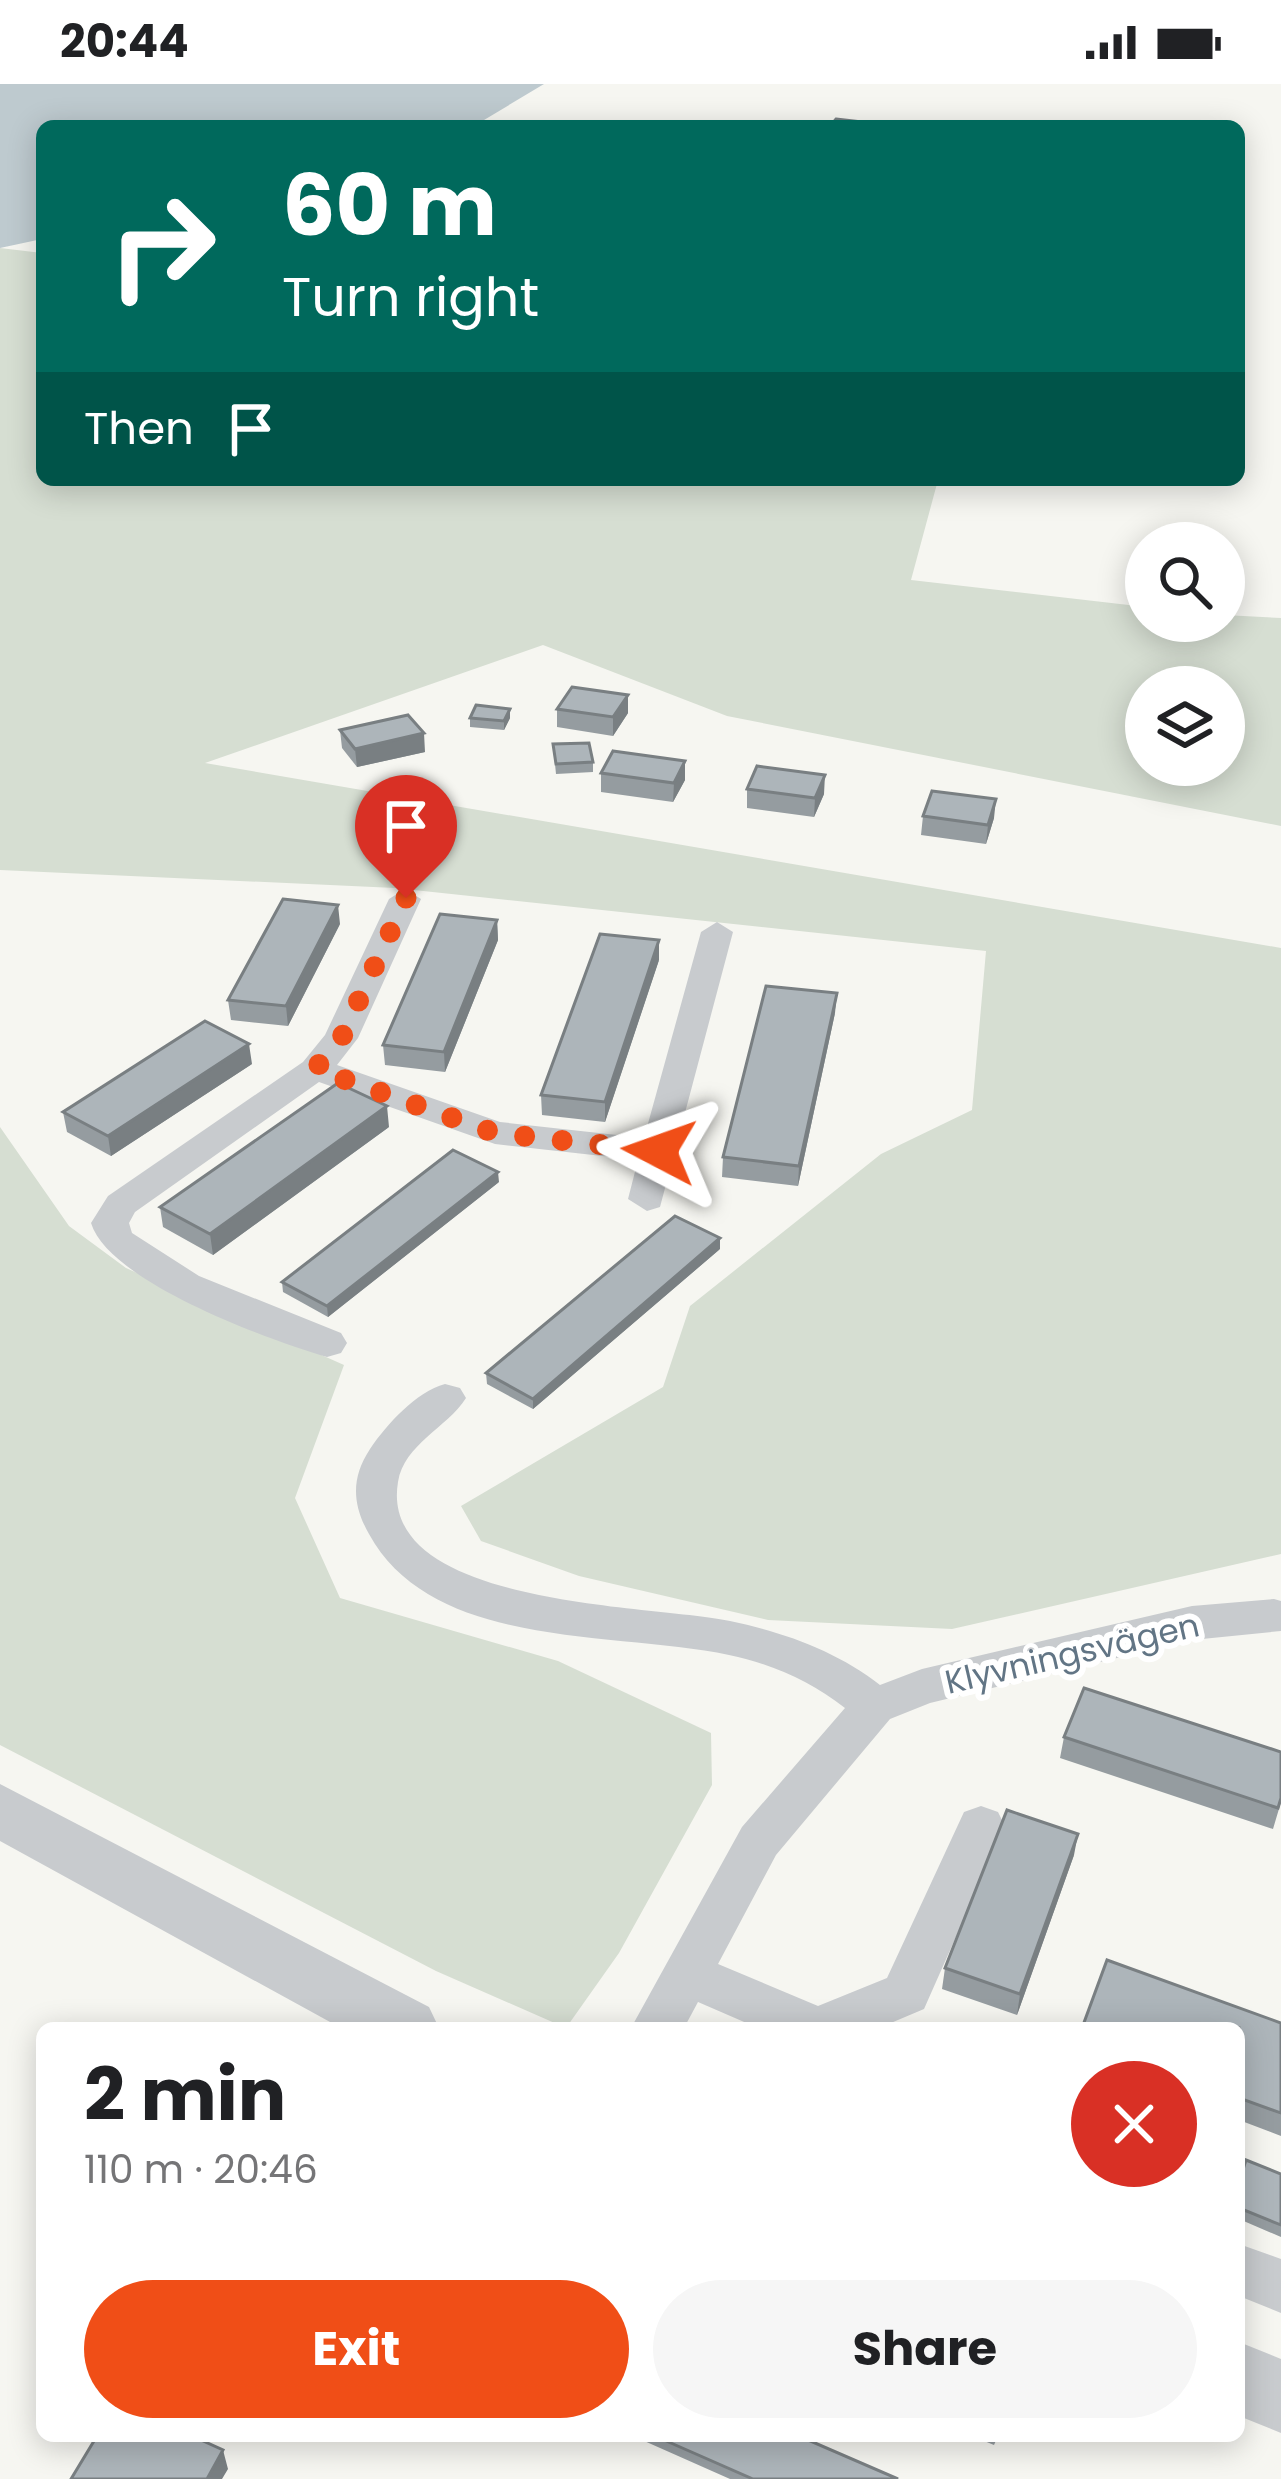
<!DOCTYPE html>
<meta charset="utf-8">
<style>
:root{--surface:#fff;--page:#f6f6f6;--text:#202124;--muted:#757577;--accent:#f04e17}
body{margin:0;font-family:Poppins,sans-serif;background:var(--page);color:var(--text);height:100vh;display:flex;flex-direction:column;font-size:45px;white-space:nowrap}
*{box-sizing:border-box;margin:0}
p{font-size:39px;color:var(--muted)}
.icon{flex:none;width:66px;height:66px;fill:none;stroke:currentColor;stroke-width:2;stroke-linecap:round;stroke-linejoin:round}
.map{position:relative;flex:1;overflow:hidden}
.drawer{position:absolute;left:36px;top:1938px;width:1209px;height:420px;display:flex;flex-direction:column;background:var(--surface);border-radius:18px;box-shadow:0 6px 30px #0003}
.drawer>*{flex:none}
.guide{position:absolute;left:36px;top:36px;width:1209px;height:366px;border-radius:18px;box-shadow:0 6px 30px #0003;background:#00695c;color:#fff;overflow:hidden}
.tools{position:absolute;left:1125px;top:438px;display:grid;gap:24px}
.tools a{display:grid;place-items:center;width:120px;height:120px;border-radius:50%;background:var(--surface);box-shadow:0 6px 30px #0003;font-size:60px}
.pin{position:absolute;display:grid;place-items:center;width:102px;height:102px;color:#fff;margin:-123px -51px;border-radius:50% 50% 50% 0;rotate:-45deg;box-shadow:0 0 12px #0007}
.pin .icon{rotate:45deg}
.me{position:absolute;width:132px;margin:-66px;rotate:274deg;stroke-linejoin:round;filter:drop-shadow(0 0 9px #0008)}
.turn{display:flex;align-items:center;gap:42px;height:252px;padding:0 48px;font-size:54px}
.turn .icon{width:156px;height:156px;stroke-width:2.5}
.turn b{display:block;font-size:84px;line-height:102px}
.then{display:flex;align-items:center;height:114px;padding:0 48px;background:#0003;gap:24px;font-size:45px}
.round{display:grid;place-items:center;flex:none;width:126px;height:126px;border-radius:63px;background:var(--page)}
.overview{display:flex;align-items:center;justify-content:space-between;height:204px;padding:0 48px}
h1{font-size:72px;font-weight:700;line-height:90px}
.cta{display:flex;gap:24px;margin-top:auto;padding:24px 48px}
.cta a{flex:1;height:138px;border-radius:72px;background:var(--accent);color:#fff;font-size:48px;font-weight:700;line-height:138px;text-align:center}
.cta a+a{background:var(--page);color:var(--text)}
.status{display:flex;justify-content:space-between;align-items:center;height:84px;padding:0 60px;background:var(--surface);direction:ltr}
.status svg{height:33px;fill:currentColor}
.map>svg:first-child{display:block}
.green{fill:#d6ded2;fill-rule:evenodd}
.water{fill:#becacf}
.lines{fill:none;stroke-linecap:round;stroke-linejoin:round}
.minor{fill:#c8cbce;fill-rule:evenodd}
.tertiary{fill:#c8cbce;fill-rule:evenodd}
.wall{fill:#959ca0}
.shaded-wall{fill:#797f82}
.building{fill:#adb5ba;stroke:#797f82;stroke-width:3}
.route{stroke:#f04e17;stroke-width:21;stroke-dasharray:0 37.8}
.labels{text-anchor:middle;stroke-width:12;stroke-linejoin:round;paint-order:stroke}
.street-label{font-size:33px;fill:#627585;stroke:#fff}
</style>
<div class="status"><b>20:44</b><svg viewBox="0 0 49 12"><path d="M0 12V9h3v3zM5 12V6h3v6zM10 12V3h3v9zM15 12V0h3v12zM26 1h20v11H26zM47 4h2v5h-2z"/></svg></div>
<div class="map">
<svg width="1281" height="2395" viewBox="0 0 1281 2395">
<rect width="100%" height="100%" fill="#f6f6f1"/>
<!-- green -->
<path class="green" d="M0 164 42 169V396H938L911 496 1146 523V537H1224V531L1281 534V742L727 632 543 561 205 679 1281 864V1470L952 1545 768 1536 579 1492 481 1457 461 1422 663 1303 690 1222 881 1070 972 1026 986 867 395 804 0 786ZM1146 603H1224V681H1146Z
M0 1043 69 1142 126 1184 344 1281 295 1414 340 1514 558 1577 711 1649 712 1701 619 1869 566 1944 436 1887 0 1661Z"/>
<!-- water -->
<path class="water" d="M0 0H544L474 42H42V155L0 164Z"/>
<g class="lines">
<!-- minor -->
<path class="minor" d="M405 805 421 815 358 954 337 981 500 1038 644 1054 701 848 717 838 733 848 660 1123 647 1127 628 1115 638 1076 495 1060 319 998 135 1128 129 1139 132 1149 199 1192 341 1249 347 1259 341 1269 327 1273C269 1256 109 1198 91 1139L108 1112 303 978 325 951 389 815Z
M445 1300 460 1304 466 1314C447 1344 404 1360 398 1398 377 1524 656 1521 730 1537 783 1548 837 1567 880 1601L922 1585 1192 1522 1274 1515 1281 1517V1547L1192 1556 930 1619 890 1635 776 1771 718 1880 818 1922 887 1894 964 1728 981 1722 998 1728 1005 1742 924 1925 879 1944H758L698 1918 684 1944H631L742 1743 845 1624C810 1597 772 1580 729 1571 617 1547 433 1567 369 1450 352 1420 351 1394 370 1365 387 1340 416 1308 445 1300Z
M1239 2160 1281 2175V2229L1239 2212Z"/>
<!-- tertiary -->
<path class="tertiary" d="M0 1700 429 1923 439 1944H341L0 1757Z
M1239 2258 1281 2275V2349L1239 2332Z"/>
</g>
<!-- wall -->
<path class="wall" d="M557 625 628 629 613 652 557 643Z
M470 634H510L504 646 470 643Z
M340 646 425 668 357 683 342 664Z
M553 660 593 678V688L556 690Z
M685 677V696L673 718 601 708V689Z
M747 705 824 710 814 733 747 724Z
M923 732 994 734 986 760 921 751Z
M497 836 498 856 445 988 385 981 383 961Z
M340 840 288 942 231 936 228 916Z
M659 876 605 1038 542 1031 541 1011Z
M835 929 798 1102 722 1093 723 1073Z
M252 980 111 1072 67 1048 63 1028Z
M389 1043 213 1171 163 1143 160 1123Z
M499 1098 328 1233 283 1208 282 1198Z
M720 1165 533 1325 487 1300 486 1289Z
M1064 1653 1281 1668V1718L1273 1745 1060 1674Z
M1074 1771 1017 1931 942 1905 945 1884Z
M1281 1939V2052L1239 2036V1944Z
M1281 2090V2153L1239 2135V2098Z
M633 2352H799L898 2395H730Z
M972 2352H998L994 2361Z"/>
<!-- shaded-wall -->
<path class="shaded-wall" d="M628 611V629L613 652V633Z
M510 625V634L504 646V637Z
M424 649 425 668 357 683 355 665Z
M685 677V696L673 718 674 699Z
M825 691 824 710 814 733 815 714Z
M996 715 994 734 986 760 988 741Z
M338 821 340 840 288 942 286 922Z
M497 836 498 856 445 988 444 968Z
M659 856V876L605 1038V1018Z
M837 909 835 929 798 1102 799 1082Z
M249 960 252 980 111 1072 108 1052Z
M387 1022 389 1043 213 1171 210 1150Z
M498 1088 499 1098 328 1233 327 1222Z
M720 1154V1165L533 1325V1315Z
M1078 1750 1074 1771 1017 1931 1020 1910Z
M223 2366 228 2385 222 2395H207Z"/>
<!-- building -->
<path class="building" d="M836 35 897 42H830Z
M572 603 628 611 613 633 557 625Z
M476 621 510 625 504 637 470 634Z
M408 631 424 649 355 665 340 646Z
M589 659 593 678 556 680 553 660Z
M613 667 685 677 674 699 601 689Z
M757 682 825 691 815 714 747 705Z
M932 707 996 715 988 741 923 732Z
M283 815 338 821 286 922 228 916Z
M440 830 497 836 444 968 383 961Z
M600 850 659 856 605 1018 541 1011Z
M766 902 837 909 799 1082 723 1073Z
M205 937 249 960 108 1052 63 1028Z
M338 999 387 1022 210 1150 160 1123Z
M453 1066 498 1088 327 1222 282 1198Z
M675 1132 720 1154 533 1315 486 1289Z
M1084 1604 1281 1668V1714L1278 1724 1064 1653Z
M1007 1726 1078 1750 1020 1910 945 1884Z
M1107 1876 1281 1939V2029L1239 2014V1944H1082Z
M1246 2076 1281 2090V2141L1239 2124V2098Z
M97 2352H192L223 2366 207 2395H71Z
M655 2352H799L898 2395H753Z"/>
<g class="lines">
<!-- route -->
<path class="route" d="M406 814 341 955 315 985 495 1049 659 1067"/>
</g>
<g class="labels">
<!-- street labels -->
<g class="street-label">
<text transform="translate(1072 1569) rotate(-13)" y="12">Klyvningsvägen</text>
</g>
</g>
</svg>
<div class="tools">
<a><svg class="icon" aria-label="search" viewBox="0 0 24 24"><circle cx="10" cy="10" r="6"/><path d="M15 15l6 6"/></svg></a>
<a><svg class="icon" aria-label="layers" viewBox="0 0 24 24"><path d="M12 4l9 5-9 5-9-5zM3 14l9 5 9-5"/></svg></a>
</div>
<div class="pin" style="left:406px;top:814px;background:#d93025"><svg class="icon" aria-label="arrive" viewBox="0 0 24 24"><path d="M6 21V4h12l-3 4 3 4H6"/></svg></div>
<svg class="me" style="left:659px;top:1067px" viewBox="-20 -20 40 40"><path d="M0-17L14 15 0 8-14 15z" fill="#f04e17" stroke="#fff" stroke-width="4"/></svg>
<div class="guide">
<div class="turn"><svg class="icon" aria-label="right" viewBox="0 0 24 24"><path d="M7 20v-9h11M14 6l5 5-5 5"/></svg><div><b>60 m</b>Turn right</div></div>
<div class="then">Then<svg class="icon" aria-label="arrive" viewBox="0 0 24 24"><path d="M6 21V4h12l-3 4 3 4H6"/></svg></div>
</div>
<section class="drawer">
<div class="overview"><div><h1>2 min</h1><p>110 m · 20:46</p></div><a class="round" style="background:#d93025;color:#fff"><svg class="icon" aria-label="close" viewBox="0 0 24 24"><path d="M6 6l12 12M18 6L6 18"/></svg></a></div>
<div class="cta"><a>Exit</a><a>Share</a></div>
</section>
</div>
